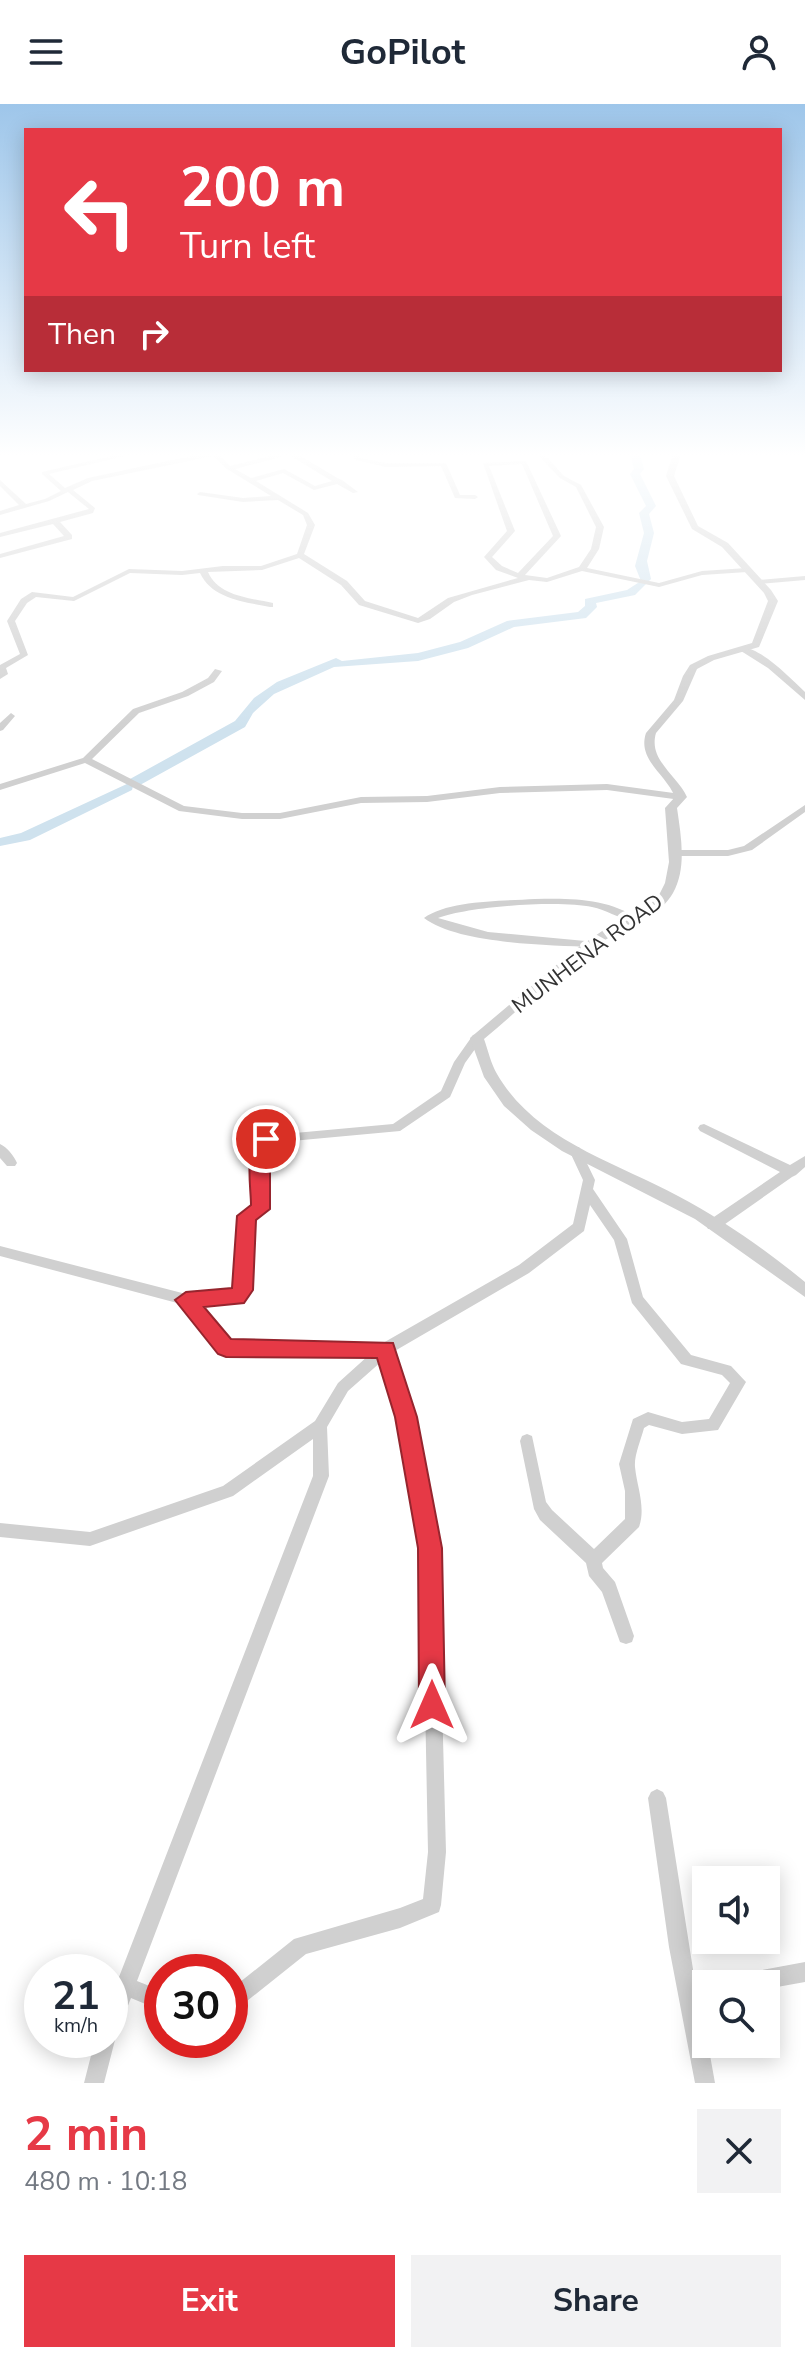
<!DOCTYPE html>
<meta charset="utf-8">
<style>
:root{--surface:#fff;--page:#f2f2f3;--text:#1f2937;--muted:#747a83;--accent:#e63946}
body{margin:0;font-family:"Nunito Sans",sans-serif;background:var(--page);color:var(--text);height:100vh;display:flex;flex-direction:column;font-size:30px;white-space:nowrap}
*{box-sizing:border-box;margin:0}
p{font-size:26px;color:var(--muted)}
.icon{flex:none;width:44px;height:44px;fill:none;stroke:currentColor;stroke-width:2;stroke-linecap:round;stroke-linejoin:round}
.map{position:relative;height:1979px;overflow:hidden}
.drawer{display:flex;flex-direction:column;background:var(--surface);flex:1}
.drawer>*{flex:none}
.guide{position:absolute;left:24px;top:24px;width:758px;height:244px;border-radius:0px;box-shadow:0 4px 20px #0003;background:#e63946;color:#fff;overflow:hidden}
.tools{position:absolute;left:692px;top:1762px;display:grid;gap:16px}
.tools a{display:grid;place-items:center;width:88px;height:88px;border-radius:0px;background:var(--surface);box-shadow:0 4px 20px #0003;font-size:40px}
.speed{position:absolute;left:24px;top:1850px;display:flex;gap:16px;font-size:40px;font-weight:700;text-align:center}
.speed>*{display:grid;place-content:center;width:104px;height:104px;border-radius:50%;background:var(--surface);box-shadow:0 4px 20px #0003;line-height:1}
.speed small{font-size:20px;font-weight:400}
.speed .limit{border:12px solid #d22;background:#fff;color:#111}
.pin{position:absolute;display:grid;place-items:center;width:68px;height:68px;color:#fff;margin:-34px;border:4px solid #fff;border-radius:50%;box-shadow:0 2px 8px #0007}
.me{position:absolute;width:88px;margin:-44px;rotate:0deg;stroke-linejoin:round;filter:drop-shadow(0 0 6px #0008)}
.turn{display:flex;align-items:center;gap:28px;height:168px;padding:0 24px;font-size:36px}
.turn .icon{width:104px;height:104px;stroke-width:2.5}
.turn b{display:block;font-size:56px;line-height:68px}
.then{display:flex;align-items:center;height:76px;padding:0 24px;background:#0003;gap:16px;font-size:30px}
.round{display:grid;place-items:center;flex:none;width:84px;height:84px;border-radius:0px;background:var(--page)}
.head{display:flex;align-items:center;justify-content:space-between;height:136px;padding:0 24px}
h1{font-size:48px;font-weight:700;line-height:60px;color:var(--accent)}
.button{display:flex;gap:16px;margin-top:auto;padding:16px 24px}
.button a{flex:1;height:92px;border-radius:0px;background:var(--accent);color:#fff;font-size:32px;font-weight:700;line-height:92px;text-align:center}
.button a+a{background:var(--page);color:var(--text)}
header{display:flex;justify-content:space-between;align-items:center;height:104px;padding:0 24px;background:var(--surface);font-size:36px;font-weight:700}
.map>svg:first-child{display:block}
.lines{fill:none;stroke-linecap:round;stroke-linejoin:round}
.river{fill:#cfe2ee;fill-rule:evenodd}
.minor{fill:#d0d0d0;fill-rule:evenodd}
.tertiary{fill:#d0d0d0;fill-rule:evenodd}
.route{fill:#e63946;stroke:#96252e;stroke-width:2}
.labels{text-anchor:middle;stroke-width:8;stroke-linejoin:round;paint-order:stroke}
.street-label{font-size:22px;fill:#333;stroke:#fff}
</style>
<header><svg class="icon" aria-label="menu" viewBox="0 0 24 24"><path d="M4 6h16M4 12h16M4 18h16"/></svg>GoPilot<svg class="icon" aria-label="person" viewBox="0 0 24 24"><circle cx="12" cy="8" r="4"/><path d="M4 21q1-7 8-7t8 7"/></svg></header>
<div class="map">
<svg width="805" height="1979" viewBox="0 0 805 1979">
<rect width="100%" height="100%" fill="#fff"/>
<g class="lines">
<!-- river -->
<path class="river" d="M630 350H640L644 365 640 370 656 402 649 410 654 429 647 457 651 475 635 491 596 499 597 503 586 514 514 523 468 544 418 557 334 563 274 590 253 609 245 623 140 681 133 682 132 686 30 736 0 742V734L21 729 129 679 130 675 235 617 254 594 277 578 336 554 342 557 418 549 460 538 507 517 578 508 585 502V495L627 486 641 477 635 462 644 429 639 409 646 402 630 370 634 365Z"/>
<!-- minor -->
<path class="minor" d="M120 350H133L49 370 65 384 88 374 200 350H219L230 362 278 350H297L339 375 342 376 358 388 353 389 337 380 314 386 283 369 256 377 308 409 315 421 304 450 347 477 365 497 418 514 448 494 518 474 496 466 484 453 507 427 483 359 526 357 561 432 525 471 547 474 579 463 591 445 596 423 576 383 560 374 537 350H544L564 372 581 381 604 423 599 445 587 464 659 479 702 467 747 464 751 466 747 468 702 471 659 483 582 467 547 478 529 476 472 491 454 498 430 515 418 519 359 501 341 481 299 454 262 466 208 468C218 492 250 494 273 499V503H270C245 498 212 495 200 469L182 471 130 469 74 497 36 493 27 499 15 517 28 551 6 564 8 570 0 575V561L20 550 7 517 21 495 32 488 73 493 129 465 182 467 223 462H261L297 450 307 421 303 411 278 396 243 398 198 391 197 390 200 388 243 394 271 392 227 365 213 352 92 377 73 386 95 404 93 409 60 418 72 431V435L0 454V450L64 432 53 420 0 433V429L89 405 68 388 49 397 0 411V407L19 401 0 382V376L26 400 45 395 61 387 42 370V368ZM289 351 332 377 315 382 284 365 251 374 235 365ZM522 360 553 432 518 469 502 462 492 453 515 427 489 362Z
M352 350H358L360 354 386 359H446L460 391H475L478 393 475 395 455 394 441 362 386 363 356 356Z
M805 472V476L759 480 755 478 759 476Z
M741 543C762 544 790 574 805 588V596L768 564 741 547Z
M215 565 222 567 214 578 188 592 139 609 92 655 184 702 242 709H280L361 693 427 692 500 683 607 680 681 690 686 693 681 696 607 686 500 689 427 698 361 699 280 715H242L179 707 85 659 0 686V680L83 654 133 605 182 588 208 574Z
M11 609 15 612 3 626 0 627V619Z
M805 701V708L752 746 728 752H676L671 749 676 746H728L744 742Z
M535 795C570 794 609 794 638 815L633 818C619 814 606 806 592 803 560 796 470 802 438 814L488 828 596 838 597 840 592 843C548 841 458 840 424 814 448 796 504 797 535 795Z
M477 930 483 934 465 959 450 993 400 1027 270 1039 267 1043V1105L266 1109 253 1115 249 1186 241 1197 236 1199 198 1201 230 1238 383 1239 519 1161 573 1120 583 1076 569 1046 571 1043H579L595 1076 593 1085 627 1135 643 1193 691 1251 731 1262 746 1278 718 1326 682 1330 649 1321 644 1324C641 1336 634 1351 635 1363 637 1383 646 1403 639 1423L602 1459 603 1464 615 1478 634 1532 632 1538 626 1540 620 1538 602 1488 589 1472 586 1459 540 1416 534 1405 520 1337 522 1332 527 1330 532 1332 546 1398 552 1406 594 1445 625 1415V1387L619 1360 633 1315 648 1308 682 1318 709 1315 730 1279 722 1271 681 1260 632 1199 614 1136 590 1101 584 1127 529 1169 393 1248 413 1313 438 1444 446 1748 441 1801 439 1808 400 1824 306 1850 237 1905 230 1908V1886L294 1835 400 1804 423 1795 428 1748 422 1444 399 1313 382 1257 348 1287 327 1323 329 1372 137 1877 162 1887V1907L131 1894 117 1929 113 1931 115 1936 104 1979H84L95 1936H110V1896L115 1884 113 1881 116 1874 119 1873 313 1372V1335L233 1392 90 1442 0 1433V1419L90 1428 223 1382 315 1317 338 1279 369 1251 226 1250 221 1248 181 1200 0 1152V1142L186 1190 232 1188 235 1184 240 1112 242 1108 255 1102V1043L262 1032 393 1020 441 987 454 958 473 931Z
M704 1020 790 1061 805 1052V1063L796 1071 792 1073 718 1125H708L706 1121 708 1117 780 1068 700 1027 698 1024 700 1021Z
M0 1040C7 1043 14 1052 17 1059L15 1062H7L0 1054Z
M657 1685 663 1688 666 1694 695 1878 706 1876 713 1880H706V1896L699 1897 706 1940H708L715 1979H695L669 1843 648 1694 651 1688Z
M805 1858V1878L766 1885V1880H731L734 1873 741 1870Z"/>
<!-- tertiary -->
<path class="tertiary" d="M670 350H678L680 353 674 372 698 422 728 439 771 486 778 497 759 543 714 556 697 565 683 597 656 629C648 656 677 671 687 693L677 704C681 732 687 764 673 789 661 810 638 817 619 828 568 855 528 899 484 935 488 946 491 960 497 970 535 1036 615 1058 678 1092 723 1116 765 1145 805 1178V1193L695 1115 562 1047 531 1026 504 1002 484 973 470 934 573 847 608 823 645 804 658 793 665 779 669 758 665 704 675 693C666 670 637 656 646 629L674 596 683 572 690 561 708 552 752 539 768 497 764 489 722 443 692 425 666 372 672 353Z"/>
</g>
<!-- sky -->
<linearGradient id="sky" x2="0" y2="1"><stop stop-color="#9ec6ea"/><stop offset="0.56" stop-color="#fff"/><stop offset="1" stop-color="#fff" stop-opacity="0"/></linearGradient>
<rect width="805" height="627" fill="url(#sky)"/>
<!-- route -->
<path class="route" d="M266 1028 276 1035 270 1043V1105L256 1116 253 1186 244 1199 204 1203 231 1235 393 1239 417 1313 442 1444 445 1601 441 1611 432 1614 423 1611 419 1601 418 1444 395 1313 377 1254 226 1253 218 1250 175 1196 186 1188 232 1184 237 1112 251 1101C251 1081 242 1035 266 1028Z"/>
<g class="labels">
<!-- street labels -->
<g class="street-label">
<text transform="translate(587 849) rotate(-37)" y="8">MUNHENA ROAD</text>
</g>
</g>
</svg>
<div class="tools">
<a><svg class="icon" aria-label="sound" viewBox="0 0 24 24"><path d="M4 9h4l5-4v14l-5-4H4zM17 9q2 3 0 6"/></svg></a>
<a><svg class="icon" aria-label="search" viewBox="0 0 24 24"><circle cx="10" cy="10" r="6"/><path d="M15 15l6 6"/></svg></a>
</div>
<div class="speed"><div>21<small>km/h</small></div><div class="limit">30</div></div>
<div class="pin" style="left:266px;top:1035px;background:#d93025"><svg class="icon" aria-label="arrive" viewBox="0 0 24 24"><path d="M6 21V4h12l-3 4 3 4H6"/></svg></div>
<svg class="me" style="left:432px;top:1601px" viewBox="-20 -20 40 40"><path d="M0-17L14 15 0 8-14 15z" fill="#e63946" stroke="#fff" stroke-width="4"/></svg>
<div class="guide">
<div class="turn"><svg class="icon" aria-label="left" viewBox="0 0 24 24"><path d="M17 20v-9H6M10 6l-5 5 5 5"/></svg><div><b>200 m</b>Turn left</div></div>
<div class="then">Then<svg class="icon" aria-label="right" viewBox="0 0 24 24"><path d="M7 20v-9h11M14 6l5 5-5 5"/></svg></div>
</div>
</div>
<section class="drawer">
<div class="head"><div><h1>2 min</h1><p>480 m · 10:18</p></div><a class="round"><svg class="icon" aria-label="close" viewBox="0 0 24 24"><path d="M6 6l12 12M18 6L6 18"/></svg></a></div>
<div class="button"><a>Exit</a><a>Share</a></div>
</section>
